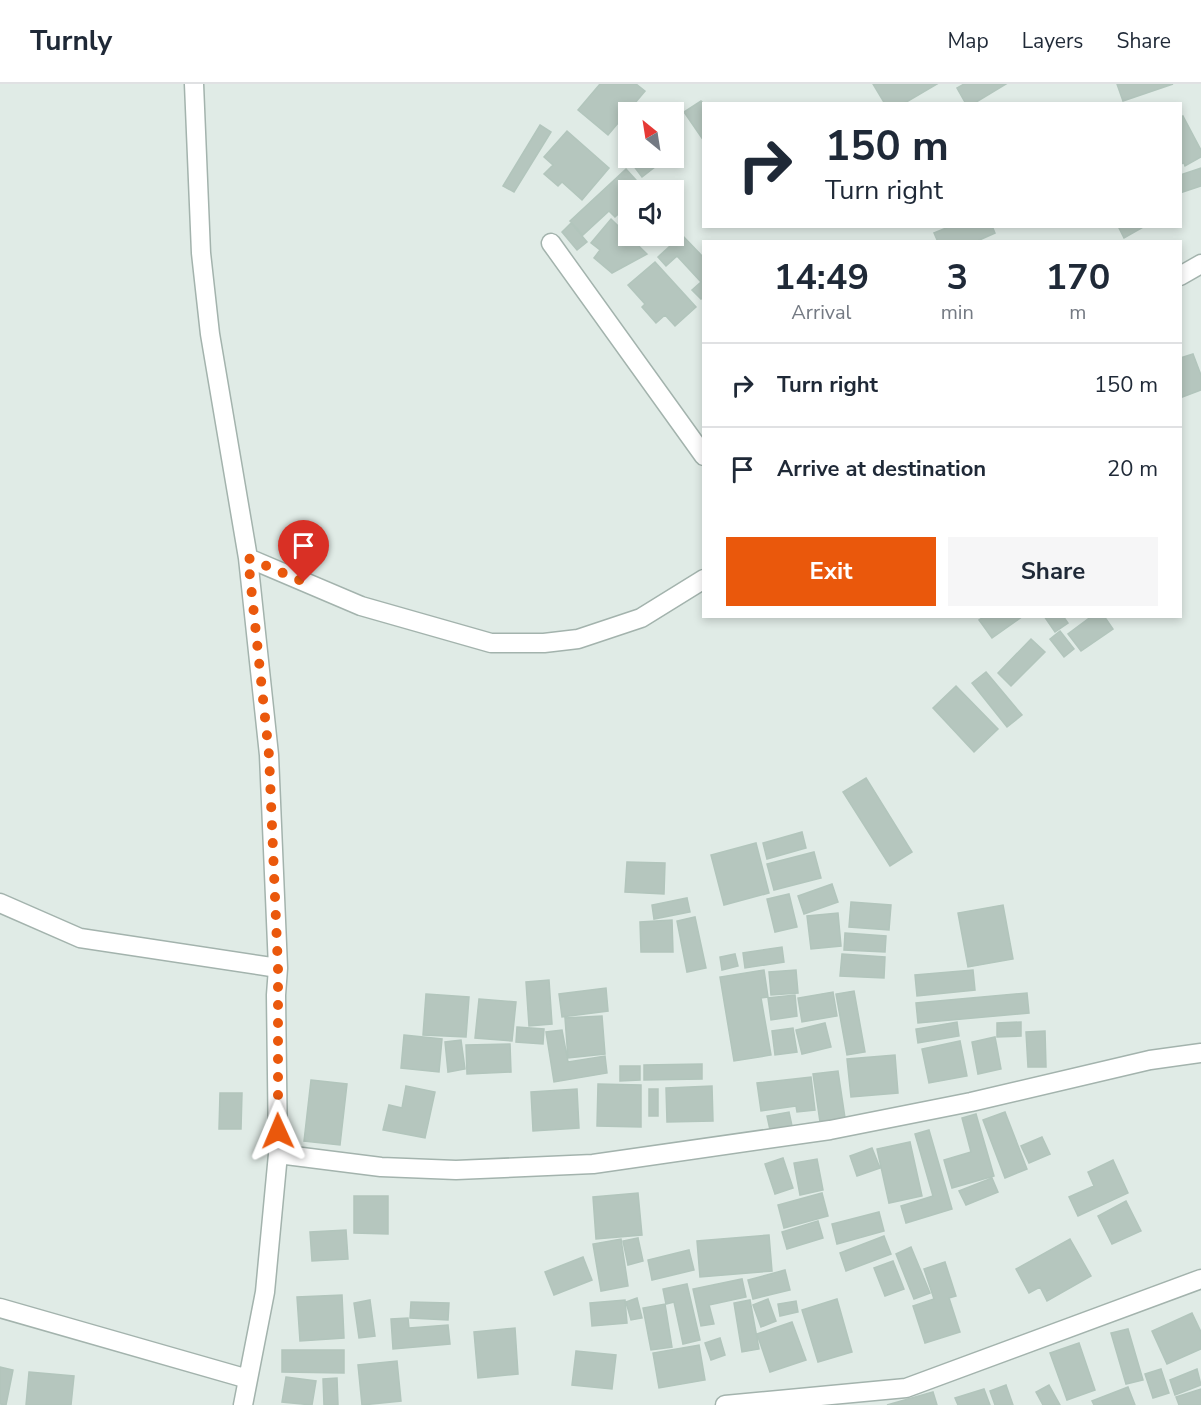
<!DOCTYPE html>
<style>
:root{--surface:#fff;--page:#f6f6f7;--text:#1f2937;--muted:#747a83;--line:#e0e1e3;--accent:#ea580c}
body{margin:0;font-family:"Nunito Sans",sans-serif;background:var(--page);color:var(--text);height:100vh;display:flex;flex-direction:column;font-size:22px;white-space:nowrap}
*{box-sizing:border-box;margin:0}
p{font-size:20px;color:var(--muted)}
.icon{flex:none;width:33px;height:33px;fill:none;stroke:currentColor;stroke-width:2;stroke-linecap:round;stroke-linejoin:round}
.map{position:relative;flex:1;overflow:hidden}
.sheet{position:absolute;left:702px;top:156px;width:480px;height:378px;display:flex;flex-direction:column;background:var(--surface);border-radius:0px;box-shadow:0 3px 9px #0003}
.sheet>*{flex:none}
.guide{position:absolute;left:702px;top:18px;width:480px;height:126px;border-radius:0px;box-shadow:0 3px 9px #0003;background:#fff;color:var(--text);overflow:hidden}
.needle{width:39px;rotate:330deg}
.fabs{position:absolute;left:618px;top:18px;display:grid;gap:12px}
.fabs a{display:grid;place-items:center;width:66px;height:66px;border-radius:0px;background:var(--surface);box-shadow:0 3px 9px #0003;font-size:30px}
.pin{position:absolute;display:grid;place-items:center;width:51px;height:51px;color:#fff;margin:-62px -26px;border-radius:50% 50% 50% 0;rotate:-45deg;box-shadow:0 0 6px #0007}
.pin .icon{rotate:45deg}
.me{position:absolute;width:66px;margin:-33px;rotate:359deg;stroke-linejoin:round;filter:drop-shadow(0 0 4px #0008)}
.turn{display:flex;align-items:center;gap:21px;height:126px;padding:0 24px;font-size:27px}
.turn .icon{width:78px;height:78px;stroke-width:2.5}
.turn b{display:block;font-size:42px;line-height:51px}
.eta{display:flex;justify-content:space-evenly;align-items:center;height:102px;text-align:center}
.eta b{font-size:36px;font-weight:700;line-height:42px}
.button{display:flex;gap:12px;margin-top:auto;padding:12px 24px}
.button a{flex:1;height:69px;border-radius:0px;background:var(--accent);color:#fff;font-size:24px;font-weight:700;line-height:69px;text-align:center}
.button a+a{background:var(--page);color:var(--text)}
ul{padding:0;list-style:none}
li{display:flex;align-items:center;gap:18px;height:84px;padding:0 24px;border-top:2px solid var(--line)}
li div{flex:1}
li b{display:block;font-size:22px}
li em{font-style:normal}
header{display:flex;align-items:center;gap:36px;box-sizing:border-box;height:84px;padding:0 30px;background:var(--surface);border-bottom:2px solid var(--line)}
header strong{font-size:28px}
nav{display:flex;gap:33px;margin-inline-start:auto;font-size:21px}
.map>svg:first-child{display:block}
.building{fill:#b5c6be;stroke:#b2c5bc;stroke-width:1.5}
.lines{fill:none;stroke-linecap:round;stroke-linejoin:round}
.street-casing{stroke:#a3b3ad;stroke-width:21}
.street{stroke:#fff;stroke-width:18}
.route{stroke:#ea580c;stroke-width:10;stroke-dasharray:0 18}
</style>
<header>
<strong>Turnly</strong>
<nav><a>Map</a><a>Layers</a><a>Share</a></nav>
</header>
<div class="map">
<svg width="1201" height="1321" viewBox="0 0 1201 1321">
<rect width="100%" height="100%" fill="#e0ebe6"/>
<!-- building -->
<path class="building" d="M600 0H636L645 7 608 51 578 26Z
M873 0H937L903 20H885Z
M964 0H1006L973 20H966L957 4Z
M1117 0H1173L1123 17Z
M701 17 704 20V57L684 28Z
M1183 32 1201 66V73L1185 82 1184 79 1180 80V33Z
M540 41 551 48 514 108 503 102Z
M567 47 609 84 582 116 562 98 558 102 544 90 553 81 544 73Z
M635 74H662L664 76 642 93 630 77Z
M1201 84V102L1180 109V91Z
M626 85 645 106H628V121L615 133 609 127 583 151 570 137Z
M611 135 647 170 612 189 594 174 600 166 591 159Z
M571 139 587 158 577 166 562 148Z
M951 142H992L995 149 975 158H938L934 149Z
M1118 142H1145L1124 154Z
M682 151 704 174V213L701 215 692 206 701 198 677 172 666 182 658 173Z
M655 178 696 223 675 242 665 231 656 239 642 223 645 220 628 201Z
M1193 270 1201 291V306L1180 314V274Z
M985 532H1023L992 554 979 536Z
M1044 532H1063L1068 539 1055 548Z
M1092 532H1104L1113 545 1081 567 1068 550Z
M1060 547 1074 565 1064 573 1050 555Z
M1031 555 1045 568 1011 602 998 589Z
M986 588 1022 631 1007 643 972 599Z
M956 602 998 645 974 668 933 624Z
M866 694 912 768 890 782 843 708Z
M802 748 806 764 767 775 763 759Z
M756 759 769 809 724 821 711 771Z
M814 768 821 794 774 806 767 780Z
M627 778 665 779 664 810 625 808Z
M832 800 838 818 804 830 798 812Z
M789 810 797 843 775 848 767 815Z
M687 814 690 828 654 835 652 821Z
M851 818 891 821 889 846 849 843Z
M1003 821 1013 875 968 883 958 829Z
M838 829 841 862 811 865 807 832Z
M695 833 706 884 687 888 677 837Z
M672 836 673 868H641L640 838Z
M845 849 886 852 885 868 844 866Z
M782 863 784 878 745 884 743 869Z
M735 870 738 882 722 886 720 873Z
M842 870 885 873 884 894 840 892Z
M764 886 768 913 761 914 771 971 734 977 720 893Z
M796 886 798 909 771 911 769 888Z
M973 886 975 906 917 912 915 891Z
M549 896 552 940 529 942 526 898Z
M606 904 608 927 562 933 559 910Z
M854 907 865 968 847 971 836 910Z
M833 908 837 932 802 938 798 914Z
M1027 909 1029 929 918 939 916 919Z
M426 910 469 913 466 953 423 951Z
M795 911 797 932 771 936 768 914Z
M479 915 516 918 512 957 475 954Z
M602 932 605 970 568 974 565 934Z
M957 938 959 952 918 959 916 945Z
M1021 938V952L997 953V939Z
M825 939 831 963 802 970 796 946Z
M517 943 544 945 543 960 516 958Z
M793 944 797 968 775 971 772 947Z
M562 946 568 978 605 972 607 989 554 998 546 948Z
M1045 947 1046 983H1028L1026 948Z
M404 951 442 955 439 988 401 984Z
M995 953 1001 985 978 990 972 958Z
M461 956 465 985 448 988 445 958Z
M960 957 967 992 929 999 922 965Z
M510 960 511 988 467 990 466 961Z
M895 971 898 1009 851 1013 847 975Z
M702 980V995L644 996V981Z
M620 982H640V996L620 997Z
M838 987 845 1034 820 1038 813 990Z
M811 993 815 1026 797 1028 796 1022 761 1027 757 999Z
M311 996 347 1000 340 1061 304 1057Z
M598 1000 641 1001V1043L597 1042Z
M406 1002 435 1008 425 1054 383 1046 389 1021 402 1024Z
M712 1002 713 1037 667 1038 666 1004Z
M577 1005 579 1044 533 1047 531 1008Z
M649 1005H658V1032H649Z
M220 1009H242L241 1045H219Z
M789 1028 792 1042 770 1046 767 1032Z
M1005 1028 1027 1085 1005 1094 983 1036Z
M976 1030 994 1092 952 1104 944 1076 971 1068 962 1034Z
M929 1046 952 1125 906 1139 901 1122 933 1112 915 1050Z
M1042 1053 1050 1070 1029 1079 1021 1062Z
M910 1058 922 1112 889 1119 877 1065Z
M872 1064 880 1084 857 1092 850 1072Z
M783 1074 793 1104 775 1110 765 1080Z
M817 1075 823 1106 800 1111 794 1079Z
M1113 1076 1128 1109 1078 1132 1069 1113 1094 1102 1088 1088Z
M992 1094 998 1108 966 1121 959 1107Z
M638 1109 642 1151 596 1155 593 1113Z
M822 1109 828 1132 784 1144 778 1121Z
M354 1112H388V1150L354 1149Z
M1126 1117 1141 1147 1112 1160 1098 1132Z
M879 1128 884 1147 837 1160 832 1140Z
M818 1137 823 1154 787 1165 782 1148Z
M346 1146 348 1175 312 1177 310 1148Z
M769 1151 772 1187 700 1193 697 1157Z
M884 1152 891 1170 846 1187 840 1169Z
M638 1154 643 1177 628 1181 623 1157Z
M621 1155 628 1202 601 1207 593 1160Z
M1070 1155 1091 1192 1047 1217 1040 1203 1029 1209 1016 1185Z
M911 1163 930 1209 914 1215 896 1170Z
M689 1166 694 1186 652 1196 648 1176Z
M583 1173 592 1196 554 1211 545 1188Z
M893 1177 904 1205 885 1212 874 1184Z
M945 1178 956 1212 949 1214 960 1248 925 1259 913 1222 934 1215 924 1185Z
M785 1186 790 1206 753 1215 748 1196Z
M742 1195 746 1213 709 1221 714 1240 701 1242 693 1205Z
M687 1200 700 1256 683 1260 674 1218 666 1220 663 1205Z
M342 1211 344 1254 300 1257 297 1213Z
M637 1214 642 1234 631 1236 626 1218Z
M768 1215 776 1237 761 1243 753 1221Z
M837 1215 852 1268 818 1278 802 1226Z
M370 1216 375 1252 359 1254 354 1219Z
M625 1216 627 1239 592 1242 590 1219Z
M750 1216 759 1265 742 1268 734 1219Z
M796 1217 798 1228 780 1232 778 1220Z
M411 1218 449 1219 448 1236 410 1234Z
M665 1220 672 1263 651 1266 643 1224Z
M1192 1229 1201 1248V1265L1167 1280 1152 1247Z
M408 1234 409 1244 448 1241 450 1260 393 1265 391 1235Z
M792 1238 806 1276 770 1288 757 1250Z
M515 1244 518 1290 478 1294 474 1248Z
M1128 1245 1143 1296 1126 1300 1111 1249Z
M720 1254 725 1271 711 1276 705 1259Z
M1079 1259 1095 1306 1067 1316 1050 1269Z
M699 1261 705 1296 659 1304 653 1269Z
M282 1266H344V1289L282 1288Z
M576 1267 616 1271 612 1305 572 1301Z
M397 1277 401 1317 362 1321 358 1281Z
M0 1283 13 1286 6 1321 0 1320Z
M1161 1285 1169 1309 1153 1314 1145 1290Z
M1197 1285 1201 1301 1175 1311 1170 1296Z
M29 1288 74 1292 71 1321H26Z
M286 1293 316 1297 312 1321 282 1318Z
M337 1294 338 1321H324L323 1295Z
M1006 1301 1013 1321H995L990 1307Z
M1049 1301 1060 1321H1043L1036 1308Z
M1128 1303 1135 1321H1094L1092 1317Z
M984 1305 990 1321H958L955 1314Z
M1201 1305V1321H1179L1176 1313Z
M933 1308 937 1321H887Z"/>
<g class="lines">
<defs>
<path id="street" d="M194 0 201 169 210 250 248 474 269 671 278 884 276 911 278 1070 265 1208 243 1321
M551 159 704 372
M1180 192 1201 180
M248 474 361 522 491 559H544L578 555 641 534 704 495
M0 819 80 854 278 884
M278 1070 381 1083 456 1086 593 1080 830 1046 971 1018 1150 976 1201 969
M0 1224 248 1295
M725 1321 906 1304 1201 1195"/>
</defs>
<!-- street casing -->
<use href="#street" class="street-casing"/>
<!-- street -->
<use href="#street" class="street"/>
</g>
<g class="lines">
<!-- route -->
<path class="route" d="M278 1047V884L269 671 248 474 304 498"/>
</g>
</svg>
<div class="fabs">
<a><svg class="needle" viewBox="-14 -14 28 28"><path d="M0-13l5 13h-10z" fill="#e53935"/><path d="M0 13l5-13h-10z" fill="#747a83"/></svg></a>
<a><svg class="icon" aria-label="sound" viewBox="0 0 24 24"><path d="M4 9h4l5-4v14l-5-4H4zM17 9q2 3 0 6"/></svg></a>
</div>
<div class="pin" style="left:304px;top:498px;background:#d93025"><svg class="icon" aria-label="arrive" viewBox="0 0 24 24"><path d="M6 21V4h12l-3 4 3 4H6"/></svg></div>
<svg class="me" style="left:278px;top:1047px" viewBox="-20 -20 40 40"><path d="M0-17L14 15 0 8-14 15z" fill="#ea580c" stroke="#fff" stroke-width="4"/></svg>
<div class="guide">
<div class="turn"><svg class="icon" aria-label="right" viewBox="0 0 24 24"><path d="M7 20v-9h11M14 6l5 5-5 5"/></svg><div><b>150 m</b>Turn right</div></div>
</div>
<section class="sheet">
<div class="eta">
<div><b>14:49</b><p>Arrival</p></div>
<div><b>3</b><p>min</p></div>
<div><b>170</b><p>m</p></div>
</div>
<ul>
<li><svg class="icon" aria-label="right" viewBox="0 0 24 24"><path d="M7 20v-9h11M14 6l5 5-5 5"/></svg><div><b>Turn right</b></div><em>150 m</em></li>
<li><svg class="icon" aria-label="arrive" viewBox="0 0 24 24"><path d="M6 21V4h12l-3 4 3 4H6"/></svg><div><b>Arrive at destination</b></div><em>20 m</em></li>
</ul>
<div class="button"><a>Exit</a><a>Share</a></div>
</section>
</div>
